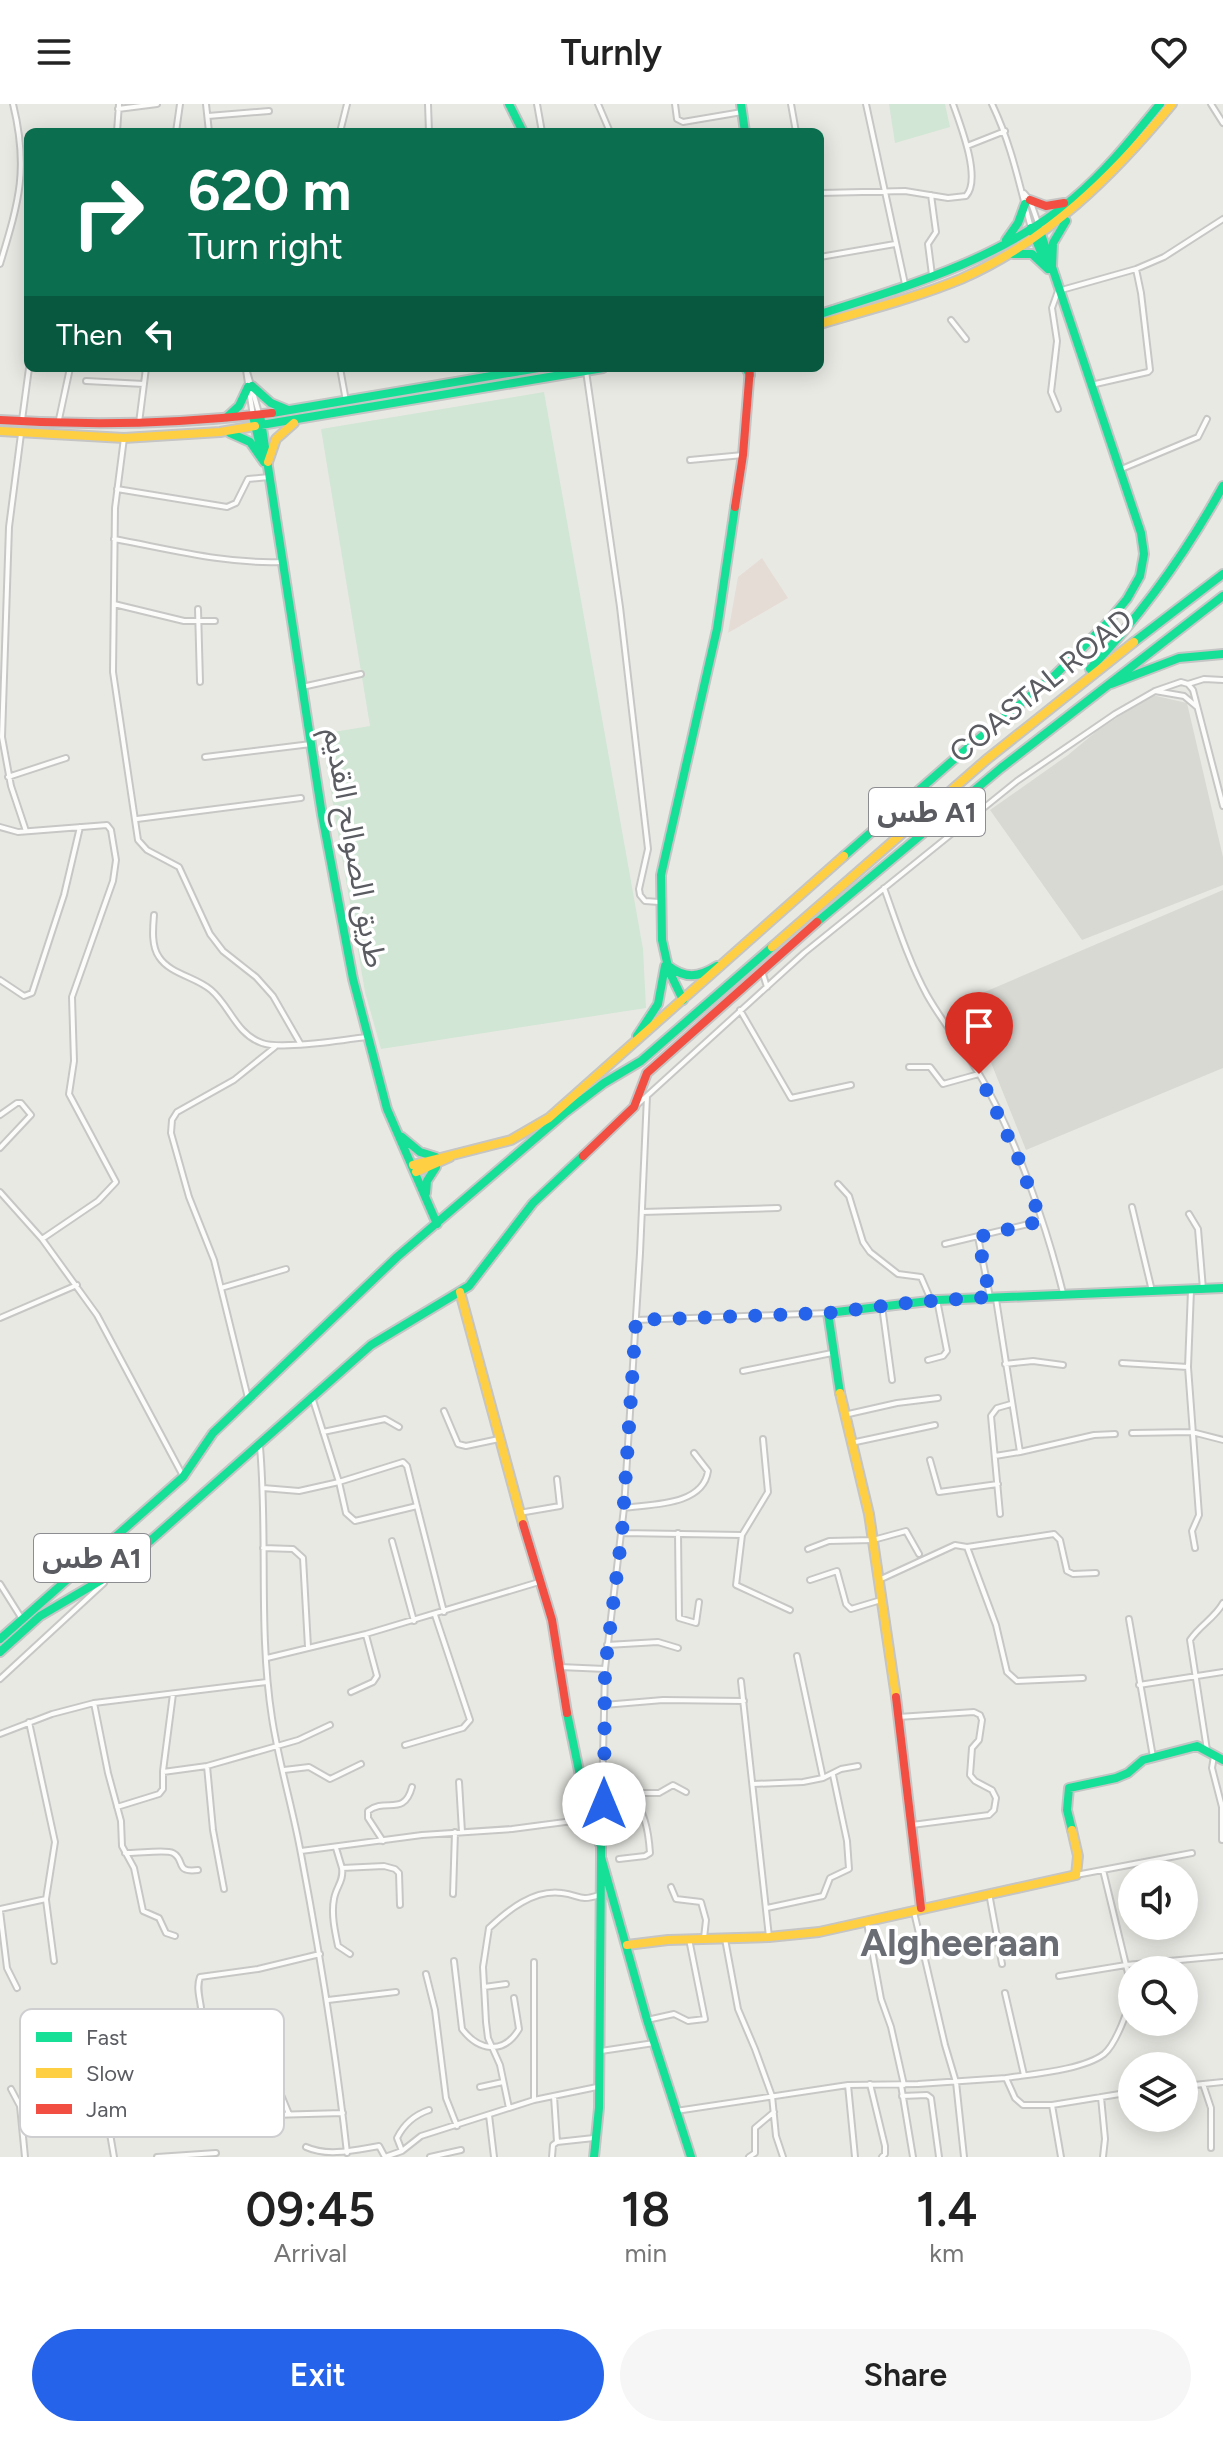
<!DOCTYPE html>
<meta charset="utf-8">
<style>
:root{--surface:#fff;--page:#f6f6f6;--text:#222;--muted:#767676;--accent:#2563eb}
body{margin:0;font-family:Figtree,"Noto Sans Arabic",sans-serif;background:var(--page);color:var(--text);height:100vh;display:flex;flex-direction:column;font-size:30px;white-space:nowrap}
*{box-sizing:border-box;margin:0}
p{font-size:26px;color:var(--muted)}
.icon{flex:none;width:44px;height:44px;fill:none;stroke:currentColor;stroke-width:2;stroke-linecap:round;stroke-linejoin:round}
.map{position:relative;height:2053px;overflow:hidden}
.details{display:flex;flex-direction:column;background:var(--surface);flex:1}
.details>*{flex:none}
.guide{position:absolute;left:24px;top:24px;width:800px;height:244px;border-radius:12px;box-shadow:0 4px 20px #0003;background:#0b6e4f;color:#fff;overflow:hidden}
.tools{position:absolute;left:1118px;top:1756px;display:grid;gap:16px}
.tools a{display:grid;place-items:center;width:80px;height:80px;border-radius:50%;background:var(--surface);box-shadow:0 4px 20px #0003;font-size:40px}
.pin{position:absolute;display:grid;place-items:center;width:68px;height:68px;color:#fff;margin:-82px -34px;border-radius:50% 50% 50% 0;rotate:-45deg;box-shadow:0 0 8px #0007}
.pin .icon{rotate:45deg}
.me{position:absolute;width:88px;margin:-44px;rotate:0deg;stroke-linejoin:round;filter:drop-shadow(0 0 6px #0008)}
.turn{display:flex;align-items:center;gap:28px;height:168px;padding:0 32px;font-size:36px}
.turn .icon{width:104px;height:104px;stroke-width:2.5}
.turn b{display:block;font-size:56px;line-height:68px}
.then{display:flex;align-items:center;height:76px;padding:0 32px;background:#0003;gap:16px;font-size:30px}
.eta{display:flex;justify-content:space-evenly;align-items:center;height:136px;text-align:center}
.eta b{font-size:48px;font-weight:600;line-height:56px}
.button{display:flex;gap:16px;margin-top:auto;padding:16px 32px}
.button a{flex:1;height:92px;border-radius:48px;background:var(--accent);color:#fff;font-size:32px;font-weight:600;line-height:92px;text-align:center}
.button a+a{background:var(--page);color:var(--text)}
header{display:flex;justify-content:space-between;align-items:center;height:104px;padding:0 32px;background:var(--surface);font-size:36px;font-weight:600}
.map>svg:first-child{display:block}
.industrial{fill:#d9d9d4}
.medical{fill:#e6dcd6}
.green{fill:#d1e6d4}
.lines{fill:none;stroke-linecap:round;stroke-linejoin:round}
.street-casing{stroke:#c7c7c6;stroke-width:8}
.fast-casing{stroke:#c5c5c5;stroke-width:12}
.slow-casing{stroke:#c5c5c5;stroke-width:12}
.jam-casing{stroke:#c5c5c5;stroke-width:12}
.street{stroke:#fcfcfb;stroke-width:4}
.fast{stroke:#16e098;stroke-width:8}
.slow{stroke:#ffcf43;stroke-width:8}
.jam{stroke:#f24e42;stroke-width:8}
.route{stroke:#2563eb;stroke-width:14;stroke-dasharray:0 25.2}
.labels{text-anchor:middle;stroke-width:7;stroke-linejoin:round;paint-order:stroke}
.shield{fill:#fff;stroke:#8c8d91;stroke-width:2}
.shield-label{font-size:28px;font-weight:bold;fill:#5a5c62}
.street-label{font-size:30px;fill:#5a5c62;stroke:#fff}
.district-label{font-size:38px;font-weight:bold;fill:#6b6d74;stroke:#fff}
.key{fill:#fff;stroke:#ceced0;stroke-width:2}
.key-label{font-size:22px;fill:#5a5c62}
</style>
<header><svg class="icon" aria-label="menu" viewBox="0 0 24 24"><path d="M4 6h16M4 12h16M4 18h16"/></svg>Turnly<svg class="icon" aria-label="heart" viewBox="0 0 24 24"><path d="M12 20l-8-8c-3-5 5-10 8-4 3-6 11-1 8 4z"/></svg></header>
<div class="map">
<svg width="1223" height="2053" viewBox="0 0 1223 2053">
<rect width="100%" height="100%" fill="#e9e9e4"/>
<!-- industrial -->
<path class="industrial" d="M1152 591 1187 599 1223 753V781L1082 836 990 706 1068 651 1098 626Z
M1223 786V964L1026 1046 966 896Z"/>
<!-- medical -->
<path class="medical" d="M762 454 788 494 728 529 738 473Z"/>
<!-- green -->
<path class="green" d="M889 0H945L950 23 895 39Z
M544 288 643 845 646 904 381 945 365 888 321 630 370 622 321 325Z"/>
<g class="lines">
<defs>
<path id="street" d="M206 0 209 28
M428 0 429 28
M537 0 542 28
M598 0 610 28
M675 0 677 15 683 18 742 8
M791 0 796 28
M866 0 905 180
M992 0C1012 42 1019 80 1031 124
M1211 0 1223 19
M118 5 157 0
M208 12 269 7
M117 28 119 0
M176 28 180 0
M340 28 347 0
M967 42 1005 27
M820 89 905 87 948 94 966 92C982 75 960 20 953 0
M1024 89 1030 96 1038 119
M931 91 936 128 928 140 932 171
M820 153 895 140
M0 160C19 97 29 65 13 0
M951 216 966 235
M246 264 259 309
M340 264 346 297
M246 266 253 312
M586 267 620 503 648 745 639 785 640 791 645 797 659 798
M86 277 144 280
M1091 281 1148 268 1150 266 1141 189 1136 165
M1058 305 1051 288 1057 237 1052 204 1058 187 1136 165 1164 153 1223 115
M22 316 29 264
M139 319 146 264
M58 320 70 264
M21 330 9 423 2 633 11 682 26 727
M124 334 115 404 113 568 138 736 147 746 179 763 210 830 223 847 256 873 273 892 300 939
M690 356 743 351
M1119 366 1198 333 1207 315
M117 385 227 403 236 399 248 375 269 373
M114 435C169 445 225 460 281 458
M114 500 184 517H215
M198 505 200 578
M1188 580 1204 575 1223 576
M302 583 361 570
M1155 587 1184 592 1197 603
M205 653 311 640
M8 673 66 654
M137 715 301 694
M0 723 18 728 107 721 111 726 116 756 113 777 72 893 74 957 69 990 116 1078 98 1097 42 1135
M884 784C897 820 909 858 927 891 945 923 970 951 987 984 1019 1043 1047 1124 1063 1189
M154 811C153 823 151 842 159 853 170 870 196 873 211 886 230 902 236 930 262 939 281 946 344 936 366 933
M762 867 767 883
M0 876 24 892 32 889 64 791 80 723
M740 906 791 994 851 981
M909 963H930L943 980 979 970
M638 1000 804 849 1017 677 1115 610 1155 587 1181 578 1188 580 1193 586 1223 702
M0 1011 17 999H21L31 1011 0 1044
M838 1080 849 1092 863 1138 870 1148 898 1170 921 1173 931 1196
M0 1088 42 1135 97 1211 182 1370
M1132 1103 1152 1187
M642 1108 778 1104
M1189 1110 1198 1125 1203 1185
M978 1133 990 1193
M945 1140 1041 1117
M221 1184 286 1165
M1191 1186 1188 1263 1199 1411 1192 1427 1195 1444
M882 1202 892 1276
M0 1214 77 1181
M636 1216 828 1209
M928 1256 943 1252 947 1247 937 1196
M1122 1259 1188 1263
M1005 1260 1033 1257 1063 1261
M743 1267 832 1249
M248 1294 214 1156 189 1093 171 1029 172 1016 177 1008 234 976 275 943
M444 1307 458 1340 466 1342 499 1335
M844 1311 897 1299 938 1294
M323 1328 385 1315 399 1323
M1132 1329 1192 1328 1223 1336
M763 1335 768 1388 742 1431 736 1481 790 1506
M851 1339 935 1321
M260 1343C268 1433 258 1524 272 1614 279 1660 293 1705 301 1750 320 1850 336 1949 347 2049
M1020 1348 1094 1331 1115 1330
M995 1352 1020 1348 996 1195
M930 1356 939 1388 998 1380
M263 1384 299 1387 339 1378 346 1409 355 1417 417 1402 407 1362 403 1358 339 1378 313 1296
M417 1402 444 1508
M624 1404C651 1400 703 1402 708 1367L694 1349
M519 1409 560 1402 557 1375
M1000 1410 991 1312 997 1304 1011 1300
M622 1429 742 1431
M678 1429 679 1514 696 1519 699 1498
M392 1437 414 1517
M967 1443 1054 1430 1060 1436 1067 1467 1073 1470 1096 1469
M263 1444 293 1445 303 1454 308 1543
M808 1445 829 1437 873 1436 906 1427 919 1450
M881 1475 955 1441 967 1443 996 1521 1007 1568 1017 1577 1083 1574
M810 1476 837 1467 846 1500 851 1505 881 1496
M0 1480 22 1515
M1129 1515 1153 1653
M607 1541 658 1538 678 1544
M267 1554 366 1530 539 1478
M560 1563 605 1565
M0 1575 104 1479
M741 1577 769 1833
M1139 1581 1223 1568
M351 1588 373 1578 377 1572 366 1531
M94 1599 108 1669 121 1717 122 1742 134 1764 143 1807 159 1814 166 1829 175 1832
M604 1601 663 1596 744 1597
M898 1613 974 1608 980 1611 982 1616 979 1636 972 1644 970 1671 975 1677 992 1686 996 1694 994 1706 989 1711 912 1721
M0 1630 52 1610 94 1599 267 1578
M405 1641 463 1624 470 1616 435 1511
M1207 1646 1190 1536C1200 1521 1215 1514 1223 1499
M1214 1652 1212 1664 1222 1703V1736
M284 1666 309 1663 330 1675 361 1660
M163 1667 173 1590
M823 1674 841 1665 858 1662
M459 1678 462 1728
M753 1680 803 1678 823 1674 797 1552
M604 1689H659L673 1681 686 1688
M604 1700 635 1699C646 1709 649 1734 650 1749L645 1752 619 1755
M117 1703 159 1690 163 1685V1668L207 1662
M383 1737 368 1714V1707C386 1693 404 1713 412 1683
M601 1740 605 1565 624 1404 640 1149 647 992
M336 1744 342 1764 384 1762 395 1765 399 1769 400 1801
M301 1747 422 1731 512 1725 588 1715
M125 1749C136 1750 165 1745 173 1749 186 1756 174 1769 198 1766
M342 1764C344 1777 336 1783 334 1795 331 1810 335 1828 338 1842L350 1850
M1103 1766 1126 1861 1223 1852
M1076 1771 1192 1749
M671 1783 676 1795 701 1798 706 1816 704 1834
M224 1785 213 1726 207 1662 298 1636 330 1621
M989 1789 1002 1860
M453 1790 455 1728
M46 1796 54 1857
M767 1804 823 1792 830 1774 849 1765 847 1737 833 1671
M0 1805 46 1795 55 1738 29 1618
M0 1807 7 1864 17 1884
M914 1808 945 1941 956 1978 964 2053
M867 1819 881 1895 891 1923 904 1981
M725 1835 738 1905 755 1945 772 1992 776 2032 783 2053
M454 1857 462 1925C478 1946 503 1952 519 1925L514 1894
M534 1858V1996
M426 1870 435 1906 446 1994 457 2022
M1059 1872 1126 1861 1132 1886
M484 1883 506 1880
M1005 1889 1024 1971
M328 1896 396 1888
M647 1916 674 1910 688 1917 705 1915 689 1835
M601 1947 654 1939
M235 1964 256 1958 269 1962 289 2010
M1006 1974C1032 1970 1083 1966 1104 1950 1116 1940 1130 1903 1132 1887
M870 1980 885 2042V2050L882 2053
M1203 1980 1211 2004V2044
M848 1981 855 2053
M901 1981 913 2053
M1184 1982 1223 1978
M480 1983 503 1978
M11 1985 20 2002 25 2053
M42 1987H54C73 1975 66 1950 67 1932L89 1927 94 1930 95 1936
M902 1992 927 1991 931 1994 939 2053
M1101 1993 1105 2035 1103 2053
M1052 2001 1061 2053
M509 2004 500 1961 488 1934 486 1918 483 1863 489 1824C508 1806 534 1785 562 1789 580 1791 579 1798 599 1791
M676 2007 848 1981 918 1980 1006 1974 1015 1994 1023 2001H1052L1132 1988
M489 2011 494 2053
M239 2012 343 2009
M106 2014 153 2009 159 2011 160 2019
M557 2038 594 2034
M306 2043C328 2053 355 2046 379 2042L385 2053
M402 2047 397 2034C404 2020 414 2011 429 2006
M114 2053 108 2018 91 1988 88 1959V1946L91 1940 107 1933 200 1922C206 1906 194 1889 200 1873L258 1865 320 1850
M157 2053 216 2049
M385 2053 402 2047 421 2032 534 1996 597 1983
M430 2053 461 2046
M552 2053 553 2041 557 2038 554 1992
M749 2053 755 2049V2024L774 2008"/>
<path id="fast" d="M509 0 523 28
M741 0 745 28
M1031 124 1047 163
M1006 136 1018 119 1025 100
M1013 150H1032L1048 165
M1052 163 1053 139 1066 117
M820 210C908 182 1002 155 1074 94 1106 67 1133 33 1160 0
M746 264 750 271
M252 282 271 299 288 306
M272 309 538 264
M260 311 322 711 353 875 387 1005 437 1120
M253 312 263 355
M227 313 239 302 248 283
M255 322 603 264
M230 329 250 338 264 358
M1134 538 1223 470
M1090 565C1143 509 1186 449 1223 382
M1111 580 1179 554 1223 550
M844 752 951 658 1055 571 1107 519 1127 495 1140 472 1144 450 1141 429 1040 127
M817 818 1001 664 1223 492
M667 861C685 875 698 874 717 862
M683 896 669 867 662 836 661 771 717 525 735 403
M637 932 658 900 665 862
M402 1033 420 1048 436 1053
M426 1089 427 1077 436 1063
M840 1289 828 1209 937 1196 1223 1184
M0 1535 183 1373 213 1329 397 1153 566 1008 604 979 641 957 772 843
M0 1548 40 1512 115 1468 371 1241 469 1182 533 1099 583 1052
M567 1609 589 1715 601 1742V1753L647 1916 691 2053
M1072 1726 1067 1706 1069 1684 1116 1674 1128 1669 1143 1656 1197 1642 1223 1656
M594 2053 599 2004 601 1753"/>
<path id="slow" d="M820 220C867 206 915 194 961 175 1047 137 1113 72 1172 0
M0 327 124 334 220 328 255 322
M268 358 276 335 294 319
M772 843 986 656 1134 538
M413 1061 511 1036 549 1014 844 752
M416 1068 450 1053
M460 1188 523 1420
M840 1289 869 1410 896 1593
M627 1841 668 1836 769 1833 819 1828 1076 1771 1078 1752 1072 1726"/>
<path id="jam" d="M1030 96 1046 102 1064 99
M0 316C92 322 181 320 272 309
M735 403 743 351 750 264
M583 1052 634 1003 647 969 817 818
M523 1420 552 1516 567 1609
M896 1593 921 1804"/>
</defs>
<!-- street casing -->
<use href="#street" class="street-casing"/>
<!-- fast casing -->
<use href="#fast" class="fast-casing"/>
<!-- slow casing -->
<use href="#slow" class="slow-casing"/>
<!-- jam casing -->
<use href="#jam" class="jam-casing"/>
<!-- street -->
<use href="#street" class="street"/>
<!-- fast -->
<use href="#fast" class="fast"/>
<!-- slow -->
<use href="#slow" class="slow"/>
<!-- jam -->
<use href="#jam" class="jam"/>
</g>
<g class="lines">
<!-- route -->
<path class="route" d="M604 1700 605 1565 622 1429 636 1216 828 1209 915 1198 990 1193 978 1133 1041 1117 1019 1056 979 970"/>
</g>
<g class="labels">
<!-- shield labels -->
<g class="shield">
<rect x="869" y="684" width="116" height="48" rx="6"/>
<rect x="34" y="1430" width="116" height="48" rx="6"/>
</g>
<g class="shield-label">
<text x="927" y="718">طس A1</text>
<text x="92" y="1464">طس A1</text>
</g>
<!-- street labels -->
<g class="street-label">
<text transform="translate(1041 582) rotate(-39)" y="10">COASTAL ROAD</text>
<text transform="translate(355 744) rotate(80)" y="10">طريق الصوالح القديم</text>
</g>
<!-- district labels -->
<g class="district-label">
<text x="960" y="1852">Algheeraan</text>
</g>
</g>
<!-- legend -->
<rect x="20" y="1905" width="264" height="128" rx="12" class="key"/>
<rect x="36" y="1928" width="36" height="10" fill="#16e098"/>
<rect x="36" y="1964" width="36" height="10" fill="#ffcf43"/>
<rect x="36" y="2000" width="36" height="10" fill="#f24e42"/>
<g class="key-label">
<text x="86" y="1941">Fast</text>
<text x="86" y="1977">Slow</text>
<text x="86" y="2013">Jam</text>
</g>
</svg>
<div class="tools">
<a><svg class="icon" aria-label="sound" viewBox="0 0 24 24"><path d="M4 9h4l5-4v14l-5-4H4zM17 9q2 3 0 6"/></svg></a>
<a><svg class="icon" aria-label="search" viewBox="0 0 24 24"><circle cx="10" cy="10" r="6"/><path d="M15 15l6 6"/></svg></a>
<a><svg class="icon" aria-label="layers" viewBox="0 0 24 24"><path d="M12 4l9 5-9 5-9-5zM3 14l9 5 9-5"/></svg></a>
</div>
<div class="pin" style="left:979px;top:970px;background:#d93025"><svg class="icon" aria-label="arrive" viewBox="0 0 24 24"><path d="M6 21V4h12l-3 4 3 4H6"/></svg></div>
<svg class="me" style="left:604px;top:1700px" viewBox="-20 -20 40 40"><circle r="19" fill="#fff"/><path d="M0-13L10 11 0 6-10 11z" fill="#2563eb"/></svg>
<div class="guide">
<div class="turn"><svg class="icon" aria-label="right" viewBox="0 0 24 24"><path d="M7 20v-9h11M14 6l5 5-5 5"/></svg><div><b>620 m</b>Turn right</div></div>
<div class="then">Then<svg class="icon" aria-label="left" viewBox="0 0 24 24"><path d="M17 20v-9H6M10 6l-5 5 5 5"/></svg></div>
</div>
</div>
<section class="details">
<div class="eta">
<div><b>09:45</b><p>Arrival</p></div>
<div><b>18</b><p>min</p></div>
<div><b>1.4</b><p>km</p></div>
</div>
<div class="button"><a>Exit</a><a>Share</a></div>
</section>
